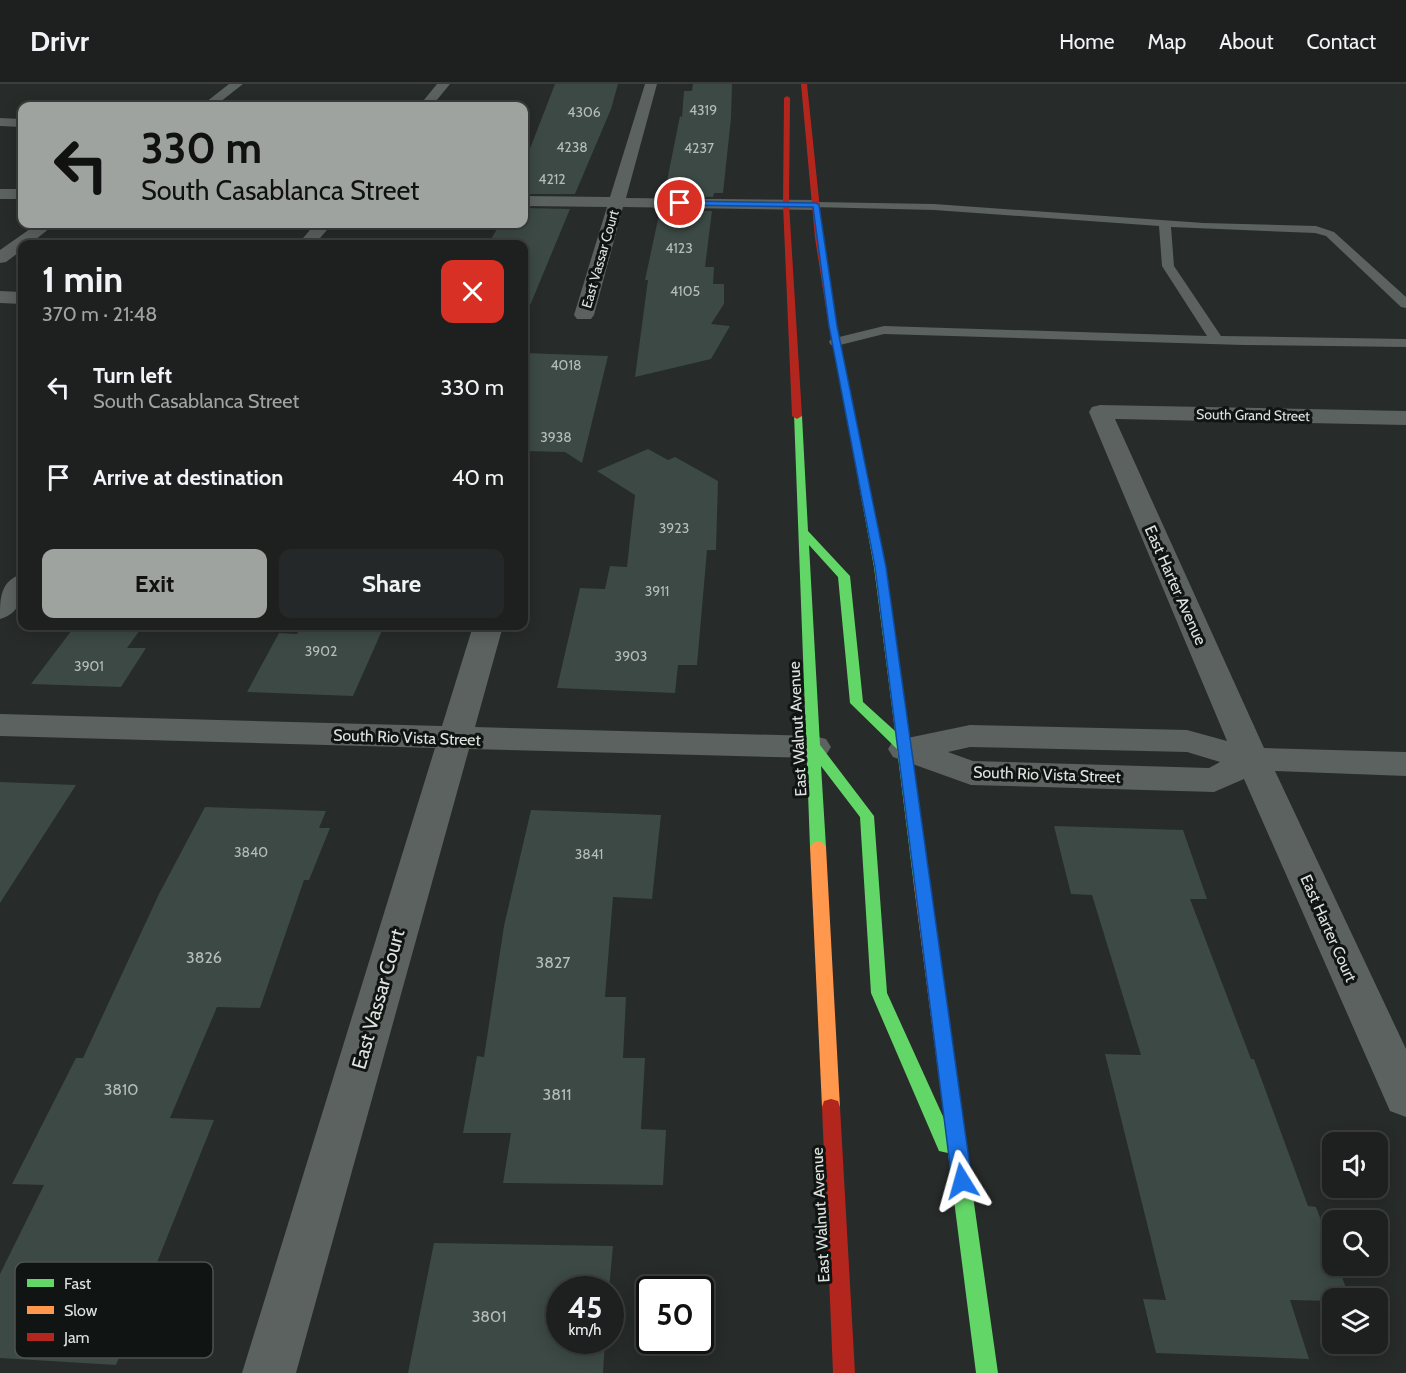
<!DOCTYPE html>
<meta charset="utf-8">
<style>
:root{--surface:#1d201f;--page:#252828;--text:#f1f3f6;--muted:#a0a3a4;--line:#3b3e3d;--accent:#9ea3a0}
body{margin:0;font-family:Cabin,sans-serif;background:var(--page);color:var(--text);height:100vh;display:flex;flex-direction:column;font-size:22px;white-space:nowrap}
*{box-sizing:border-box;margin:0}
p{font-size:20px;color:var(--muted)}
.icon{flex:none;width:33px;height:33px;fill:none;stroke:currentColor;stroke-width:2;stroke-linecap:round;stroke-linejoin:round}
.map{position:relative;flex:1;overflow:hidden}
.sheet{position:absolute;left:18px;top:156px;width:510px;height:390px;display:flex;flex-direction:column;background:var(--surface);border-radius:12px;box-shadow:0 3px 15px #0003,0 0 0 2px var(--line)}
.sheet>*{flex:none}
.top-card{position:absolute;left:18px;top:18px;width:510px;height:126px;border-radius:12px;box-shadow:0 3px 15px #0003,0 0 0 2px var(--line);background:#9ea3a0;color:#111;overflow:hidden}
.tools{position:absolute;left:1322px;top:1048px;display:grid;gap:12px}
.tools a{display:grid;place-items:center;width:66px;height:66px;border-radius:12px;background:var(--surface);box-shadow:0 3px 15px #0003,0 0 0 2px var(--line);font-size:30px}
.speed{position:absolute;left:546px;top:1192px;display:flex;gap:12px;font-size:30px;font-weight:700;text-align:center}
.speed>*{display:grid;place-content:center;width:78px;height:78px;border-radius:50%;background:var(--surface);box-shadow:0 3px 15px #0003,0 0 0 2px var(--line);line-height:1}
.speed small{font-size:15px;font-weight:400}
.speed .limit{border:3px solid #111;border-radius:9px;background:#fff;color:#111}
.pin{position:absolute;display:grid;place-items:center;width:51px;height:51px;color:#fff;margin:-26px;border:3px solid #fff;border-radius:50%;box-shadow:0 2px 6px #0007}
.me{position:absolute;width:66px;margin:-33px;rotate:352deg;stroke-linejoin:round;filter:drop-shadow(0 0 4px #0008)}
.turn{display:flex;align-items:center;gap:21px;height:126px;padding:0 24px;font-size:27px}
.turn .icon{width:78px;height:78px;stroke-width:2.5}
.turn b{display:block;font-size:42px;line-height:51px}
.round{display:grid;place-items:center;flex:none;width:63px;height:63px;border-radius:12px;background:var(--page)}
.overview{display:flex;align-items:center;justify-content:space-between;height:102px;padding:0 24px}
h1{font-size:36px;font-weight:800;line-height:45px}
.action{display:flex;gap:12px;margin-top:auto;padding:12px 24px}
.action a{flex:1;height:69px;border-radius:12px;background:var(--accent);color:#111;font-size:24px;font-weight:800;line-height:69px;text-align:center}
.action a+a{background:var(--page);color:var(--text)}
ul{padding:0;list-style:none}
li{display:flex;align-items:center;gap:18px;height:90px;padding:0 24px}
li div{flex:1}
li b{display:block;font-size:22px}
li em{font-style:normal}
header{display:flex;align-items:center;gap:36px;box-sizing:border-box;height:84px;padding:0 30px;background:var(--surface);border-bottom:2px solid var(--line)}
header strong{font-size:28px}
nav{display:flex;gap:33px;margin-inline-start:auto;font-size:21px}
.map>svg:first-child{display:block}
.building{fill:#3c4944}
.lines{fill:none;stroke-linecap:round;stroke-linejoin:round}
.lane{fill:#5b625f;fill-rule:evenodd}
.street{fill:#5b625f;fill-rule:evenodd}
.fast{fill:#63d668;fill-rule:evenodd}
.slow{fill:#ff974d;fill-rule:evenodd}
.jam{fill:#b3261e;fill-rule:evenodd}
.route{fill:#1a73e8;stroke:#114b97;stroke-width:1.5}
.labels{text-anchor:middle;stroke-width:6;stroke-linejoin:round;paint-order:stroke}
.number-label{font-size:14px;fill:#b6bcb9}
.far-street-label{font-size:14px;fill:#dee3e0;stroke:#101412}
.street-label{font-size:16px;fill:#dee3e0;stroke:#101412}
.near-number-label{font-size:16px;fill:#b6bcb9}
.near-street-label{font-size:20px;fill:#dee3e0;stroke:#101412}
.key{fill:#101412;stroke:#4e5250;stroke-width:1.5}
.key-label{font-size:16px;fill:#dee3e0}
</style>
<header>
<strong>Drivr</strong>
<nav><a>Home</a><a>Map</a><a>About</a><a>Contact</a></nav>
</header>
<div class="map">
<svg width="1406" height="1289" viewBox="0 0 1406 1289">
<rect width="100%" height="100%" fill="#272b29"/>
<!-- building -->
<path class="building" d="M555 0H618L611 25 575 110H524V80Z
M693 0H732L731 34 723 109H714L713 113 664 112 680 32 682 33 684 7H692Z
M524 124 570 125 524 236V160H488L500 140H524Z
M660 126 712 127 705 183H714L713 200H724V220L711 240 730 242 711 275 635 293 648 196H645Z
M524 269 608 272 582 379 565 368 524 367Z
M648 365 668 376 675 373 718 397 716 466H707L697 581H678L675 609 557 604 580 504 605 505 610 482 627 483 635 411 597 387Z
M75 542H143L127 564H146L121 603 31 600Z
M302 542H384L353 612 247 608 279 549 297 550Z
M0 698 76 701 0 819Z
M205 723 326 727 319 744H330L309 796H304L260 924 217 923 170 1034 214 1036 116 1281 0 1274V1190L44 1101 12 1100 76 974H83L159 810Z
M531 726 661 731 652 815 613 813 605 913H626L623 974H645L641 1045 666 1046 663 1101 503 1099 511 1049H463L477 972 484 973 504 842Z
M1054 742 1183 746 1207 815H1190L1251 975H1254L1308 1122 1316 1123 1332 1165V1182H1338L1350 1215H1332V1217L1290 1216 1309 1275 1156 1269 1143 1215 1166 1216 1105 970 1141 971 1092 811 1071 810Z
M434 1159 613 1162 609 1206H560V1257H605L603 1289H408Z"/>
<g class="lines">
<!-- lane -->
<path class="lane" d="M816 118 934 120 1204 139 1316 142 1334 148 1406 213V224L1401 223 1326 152 1315 149 1171 143 1174 182 1221 252 1406 255V263L1243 261 884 250 836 262 831 261 829 258 831 255 884 242 1207 252 1162 182 1159 142 934 126 812 123V119Z"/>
<!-- street -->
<path class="street" d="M229 0H243L215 22H201Z
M437 0H450L432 22H419Z
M645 0H657L626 114 816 116 824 121 816 126 623 123 594 231 591 235H577L574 231 607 123 524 122V112L610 113Z
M0 34 22 35V43L0 42Z
M0 105H22V115H0Z
M37 140H55L30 160H22V166L6 178 0 179V166Z
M315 140H332L315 160H298Z
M0 207 22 208V220L0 219Z
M1100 321 1406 327V341L1115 335 1264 664 1406 668V692L1275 687 1406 965V1033L1390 1027 1244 695 1214 708 971 701 893 673 888 665 893 657 970 641 1187 646 1227 657 1089 328 1092 323ZM970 663 1187 668 1220 678 1209 684 973 677 948 668Z
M22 490C24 510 22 529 0 535 0 514 0 497 22 490Z
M473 542H503L475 643 814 652 826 655 831 663 826 671 814 674 469 665 296 1289H242L435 664 0 652V630L442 642Z"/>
<!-- fast -->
<path class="fast" d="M830 242 837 244 886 483 930 802 927 806 922 808 917 806 914 802 897 665 850 619 838 493 809 461 820 661 874 732 887 909 946 1039 947 1035 954 1032 961 1035 963 1041 998 1289H976L948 1069 939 1067 871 909 860 733 821 682 826 763 823 767H813L810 763 794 330 802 332 808 447 850 492 863 618 895 647 874 483Z"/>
<!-- slow -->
<path class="slow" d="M818 757 823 759 826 763 840 1023 838 1029 831 1031 824 1029 822 1023 810 763 813 759Z
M922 796 927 798 930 802 963 1041 961 1047 954 1050 947 1047 945 1041 914 802 917 798Z"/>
<!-- jam -->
<path class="jam" d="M801 0H807L823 154 837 244 833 246 829 244 815 154Z
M787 12 790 14 789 120 802 332 797 335 792 332 783 120 784 14Z
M831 1015 838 1017 840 1023 855 1289H833L822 1023 824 1017Z"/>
</g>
<!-- route -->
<path class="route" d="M680 117 816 119 819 121 837 242 886 483 972 1097 969 1103 962 1106 955 1103 952 1097 875 483 829 242 813 123 678 121Z"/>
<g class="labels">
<!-- number labels -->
<g class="number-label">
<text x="703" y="31">4319</text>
<text x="584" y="33">4306</text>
<text x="572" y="68">4238</text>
<text x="699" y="69">4237</text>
<text x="552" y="100">4212</text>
<text x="679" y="169">4123</text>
<text x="685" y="212">4105</text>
<text x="566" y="286">4018</text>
<text x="556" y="358">3938</text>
<text x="674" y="449">3923</text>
<text x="657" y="512">3911</text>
<text x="321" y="572">3902</text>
<text x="631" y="577">3903</text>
<text x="89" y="587">3901</text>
<text x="251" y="773">3840</text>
<text x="589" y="775">3841</text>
</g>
<!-- far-street labels -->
<g class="far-street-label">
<text transform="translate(600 175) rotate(-74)" y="5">East Vassar Court</text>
<text transform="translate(1253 331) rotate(1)" y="5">South Grand Street</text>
</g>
<!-- street labels -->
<g class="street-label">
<text transform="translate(1176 501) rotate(66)" y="6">East Harter Avenue</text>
<text transform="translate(797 645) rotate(-93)" y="6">East Walnut Avenue</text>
<text transform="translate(407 653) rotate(2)" y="6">South Rio Vista Street</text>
<text transform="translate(1047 690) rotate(2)" y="6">South Rio Vista Street</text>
<text transform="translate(1329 844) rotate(66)" y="6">East Harter Court</text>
<text transform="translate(820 1131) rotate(-93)" y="6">East Walnut Avenue</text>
</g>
<!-- near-number labels -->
<g class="near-number-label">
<text x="204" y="879">3826</text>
<text x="553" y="884">3827</text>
<text x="121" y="1011">3810</text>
<text x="557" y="1016">3811</text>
<text x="489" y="1238">3801</text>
</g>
<!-- near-street labels -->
<g class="near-street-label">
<text transform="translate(378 915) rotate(-74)" y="7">East Vassar Court</text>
</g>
</g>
<!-- legend -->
<rect x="15" y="1178" width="198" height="96" rx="9" class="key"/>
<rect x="27" y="1195" width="27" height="8" fill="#63d668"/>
<rect x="27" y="1222" width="27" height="8" fill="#ff974d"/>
<rect x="27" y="1249" width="27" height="8" fill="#b3261e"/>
<g class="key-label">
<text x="64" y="1205">Fast</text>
<text x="64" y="1232">Slow</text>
<text x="64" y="1259">Jam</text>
</g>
</svg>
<div class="tools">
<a><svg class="icon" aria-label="sound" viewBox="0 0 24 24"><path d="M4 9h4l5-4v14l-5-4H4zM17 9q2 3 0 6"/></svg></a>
<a><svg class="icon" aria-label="search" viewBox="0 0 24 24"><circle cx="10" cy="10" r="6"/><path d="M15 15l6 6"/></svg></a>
<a><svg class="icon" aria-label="layers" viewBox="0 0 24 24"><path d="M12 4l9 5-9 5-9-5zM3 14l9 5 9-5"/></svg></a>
</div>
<div class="speed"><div>45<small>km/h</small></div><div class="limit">50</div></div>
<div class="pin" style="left:680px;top:119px;background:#d93025"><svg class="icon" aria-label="arrive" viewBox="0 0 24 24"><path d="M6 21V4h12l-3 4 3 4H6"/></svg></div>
<svg class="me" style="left:962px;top:1097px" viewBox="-20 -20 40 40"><path d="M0-17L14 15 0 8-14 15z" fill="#1a73e8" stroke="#fff" stroke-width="4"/></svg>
<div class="top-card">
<div class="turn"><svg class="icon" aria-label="left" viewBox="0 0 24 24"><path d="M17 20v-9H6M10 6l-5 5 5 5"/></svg><div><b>330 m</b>South Casablanca Street</div></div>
</div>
<section class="sheet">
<div class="overview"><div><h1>1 min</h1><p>370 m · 21:48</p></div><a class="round" style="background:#d93025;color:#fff"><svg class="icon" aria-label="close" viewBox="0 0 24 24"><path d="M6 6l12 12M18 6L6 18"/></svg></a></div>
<ul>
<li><svg class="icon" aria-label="left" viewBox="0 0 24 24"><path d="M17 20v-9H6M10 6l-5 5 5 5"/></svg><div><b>Turn left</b><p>South Casablanca Street</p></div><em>330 m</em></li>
<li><svg class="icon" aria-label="arrive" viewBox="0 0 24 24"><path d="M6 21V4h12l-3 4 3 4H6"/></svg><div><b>Arrive at destination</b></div><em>40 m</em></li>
</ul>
<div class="action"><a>Exit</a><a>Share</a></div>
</section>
</div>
